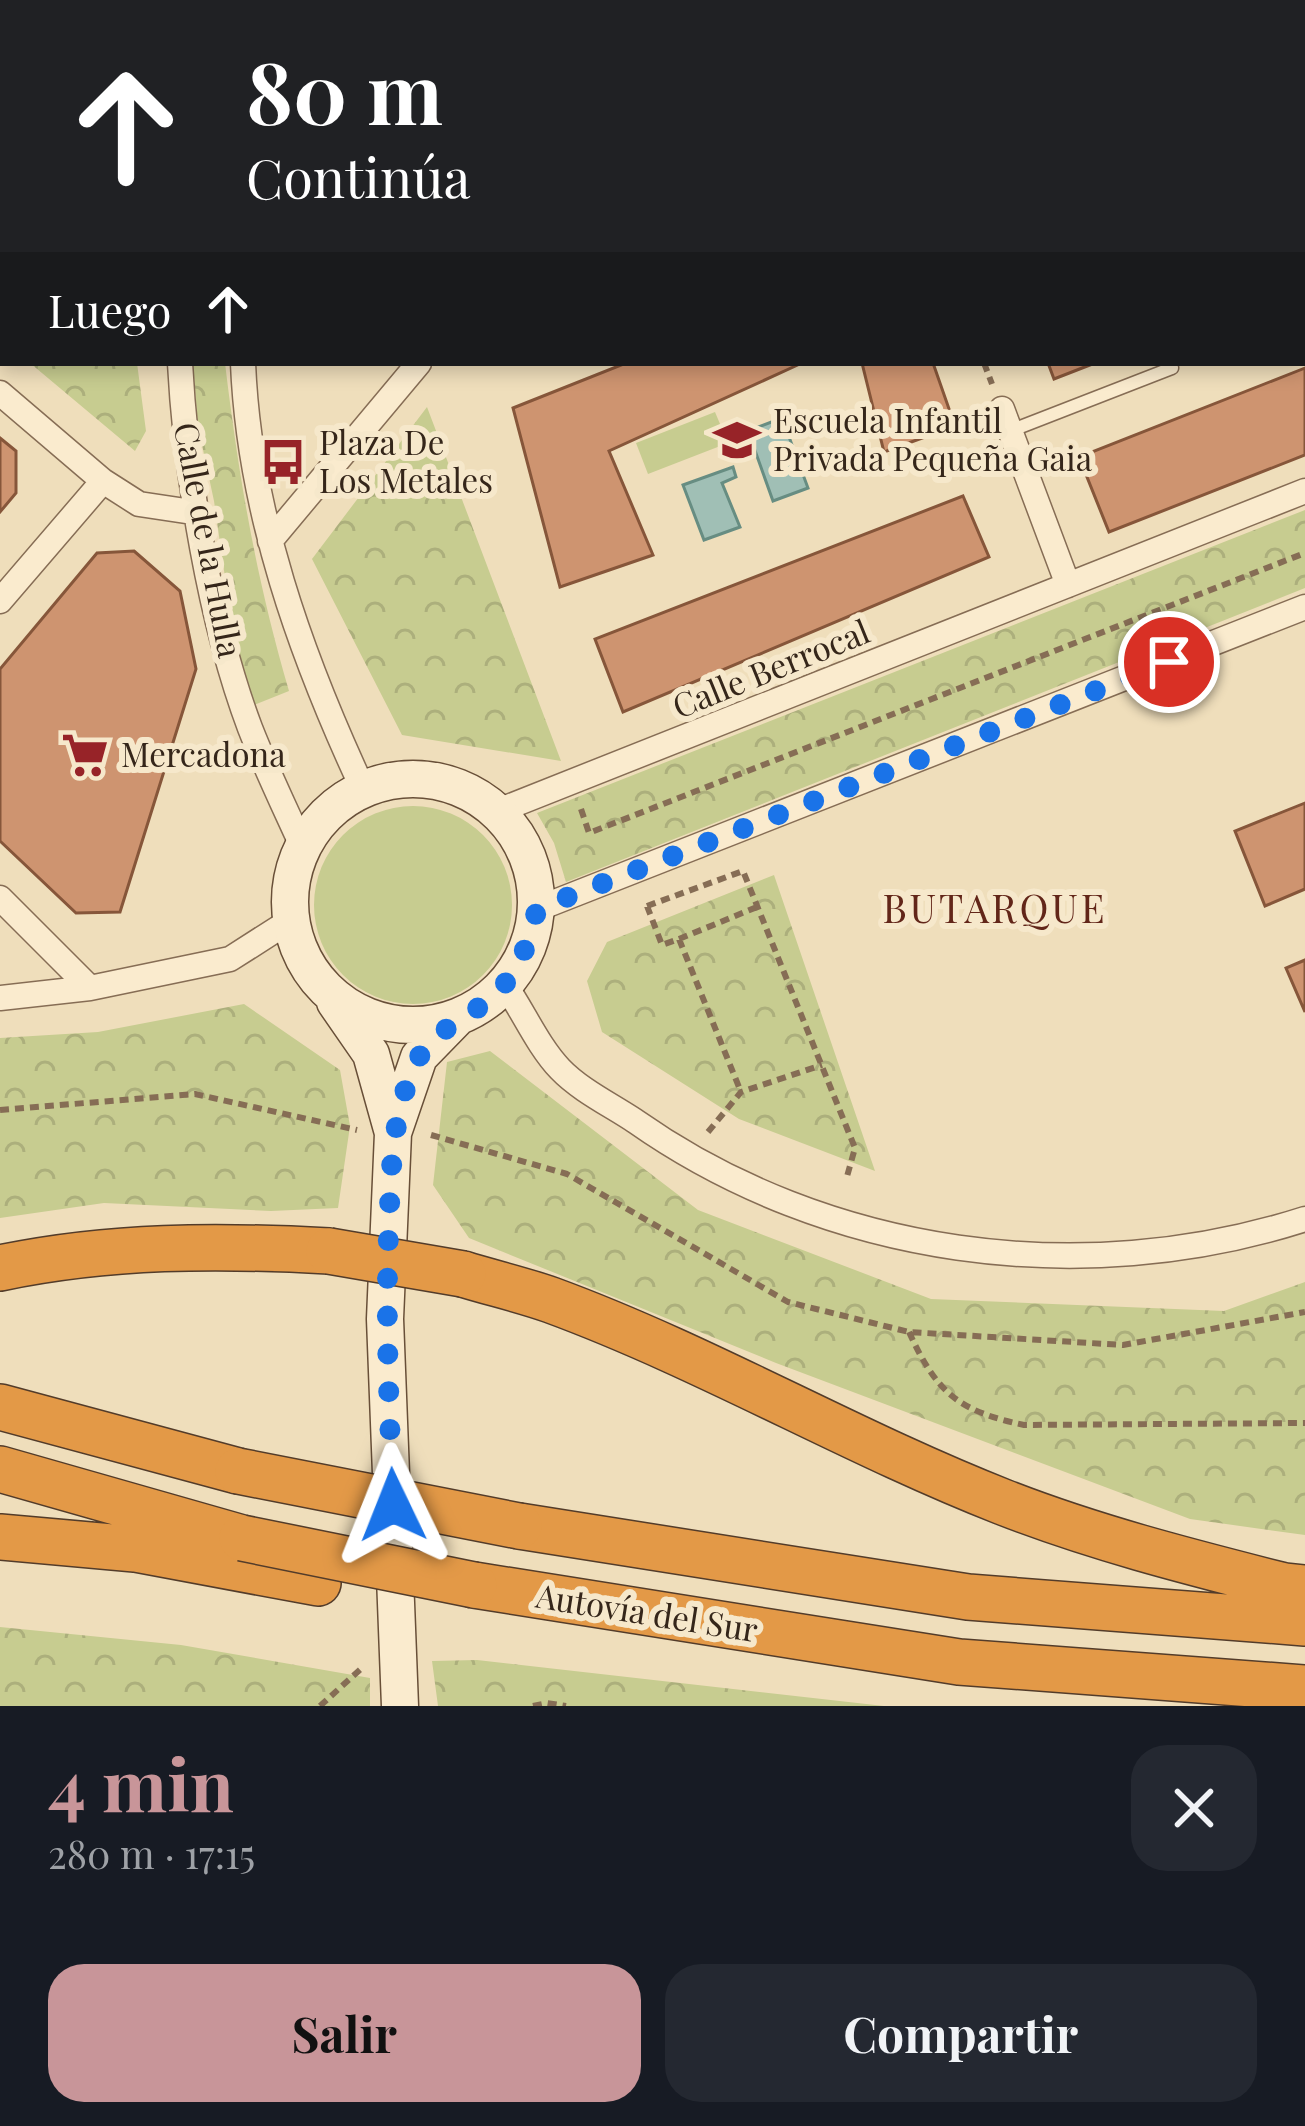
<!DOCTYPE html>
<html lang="es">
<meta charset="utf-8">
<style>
:root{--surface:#171b24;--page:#242831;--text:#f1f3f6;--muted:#9ea1a6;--accent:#c89599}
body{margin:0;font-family:"Playfair Display",serif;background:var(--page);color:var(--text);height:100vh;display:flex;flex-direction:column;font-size:45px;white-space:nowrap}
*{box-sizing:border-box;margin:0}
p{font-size:39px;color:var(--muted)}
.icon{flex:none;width:66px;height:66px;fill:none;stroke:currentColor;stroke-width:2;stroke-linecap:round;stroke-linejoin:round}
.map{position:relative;height:1706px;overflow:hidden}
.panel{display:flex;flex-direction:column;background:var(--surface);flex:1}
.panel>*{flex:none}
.hud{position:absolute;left:0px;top:0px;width:1305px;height:366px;box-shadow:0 6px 18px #0003;background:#202124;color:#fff;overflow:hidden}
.pin{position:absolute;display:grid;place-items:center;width:102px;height:102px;color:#fff;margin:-51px;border:6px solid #fff;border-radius:50%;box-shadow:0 3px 12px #0007}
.me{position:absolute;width:132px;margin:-66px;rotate:358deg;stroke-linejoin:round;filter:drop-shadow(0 0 9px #0008)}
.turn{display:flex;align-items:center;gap:42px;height:252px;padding:0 48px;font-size:54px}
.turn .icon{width:156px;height:156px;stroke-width:2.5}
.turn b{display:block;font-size:84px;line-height:102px}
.then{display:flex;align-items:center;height:114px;padding:0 48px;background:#0003;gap:24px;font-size:45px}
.round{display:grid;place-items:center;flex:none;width:126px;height:126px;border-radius:36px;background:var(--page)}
.head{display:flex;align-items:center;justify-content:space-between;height:204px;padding:0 48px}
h1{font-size:72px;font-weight:700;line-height:90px;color:var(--accent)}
.cta{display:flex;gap:24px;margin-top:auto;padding:24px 48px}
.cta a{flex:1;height:138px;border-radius:36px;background:var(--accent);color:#111;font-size:48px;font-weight:700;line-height:138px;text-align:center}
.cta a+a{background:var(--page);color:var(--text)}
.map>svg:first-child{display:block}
.green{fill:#c7cc90}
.park{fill:url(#park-crowns)}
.water{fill:#a0bfb5;stroke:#678d82;stroke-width:3}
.building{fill:#ce9470;stroke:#86563a;stroke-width:3}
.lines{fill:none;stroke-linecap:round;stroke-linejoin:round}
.lane-casing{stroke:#866d55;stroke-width:15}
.street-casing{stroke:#866d55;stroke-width:27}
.secondary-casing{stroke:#684f38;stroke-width:39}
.highway-casing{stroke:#533c2a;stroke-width:48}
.path{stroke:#866d55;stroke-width:6;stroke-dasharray:9 6;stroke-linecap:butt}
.lane{stroke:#faebce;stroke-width:12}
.street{stroke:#faebce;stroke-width:24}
.secondary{stroke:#faebce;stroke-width:36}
.highway{stroke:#e39947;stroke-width:45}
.highway-bridge-casing{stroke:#533c2a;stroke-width:48;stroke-linecap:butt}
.highway-bridge{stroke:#e39947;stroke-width:45}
.route{stroke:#1a73e8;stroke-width:21;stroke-dasharray:0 37.8}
.labels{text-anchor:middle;stroke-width:12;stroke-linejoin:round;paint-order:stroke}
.poi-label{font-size:33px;fill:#35261a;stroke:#f6e8cb;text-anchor:start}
.street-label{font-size:33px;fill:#35261a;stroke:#f6e8cb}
.quarter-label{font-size:39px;letter-spacing:3px;fill:#622619;stroke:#f6e8cb}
</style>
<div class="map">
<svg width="1305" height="1706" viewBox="0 0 1305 1706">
<defs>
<pattern id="park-crowns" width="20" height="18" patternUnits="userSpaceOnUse" patternTransform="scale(3)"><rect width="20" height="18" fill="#c7cc90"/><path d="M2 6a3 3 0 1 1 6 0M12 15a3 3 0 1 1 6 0" fill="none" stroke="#acaf7c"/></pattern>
</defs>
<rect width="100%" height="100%" fill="#efdebb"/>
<!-- green -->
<path class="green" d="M715 412 728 443 648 474 636 443Z
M314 905a99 99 0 1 1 198 0a99 99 0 1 1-198 0Z"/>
<!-- park -->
<path class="park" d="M790 0H1305V24L1302 25V3H787Z
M30 363H137L146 431 135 451Z
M193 363H225C239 479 256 578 289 691L244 709 214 501 198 426Z
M427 407 561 761 402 735 312 559Z
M1305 510V588L566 882 554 843 537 813Z
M774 875 875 1171 739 1119 602 1032 587 981 607 942Z
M244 1004 340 1070 350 1126 338 1208 271 1211 104 1203 0 1218V1038L98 1032Z
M490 1051 698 1210 931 1299 1224 1311 1305 1282V1535L1190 1519 776 1363 469 1238 433 1185 447 1062Z
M0 1627 181 1645 370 1678V1706H0Z
M477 1660 884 1706H438L432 1661Z"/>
<!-- water -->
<path class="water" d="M782 418 808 488 773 501 748 431Z
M733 467 736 477 722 483 740 527 704 540 683 485Z"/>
<!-- building -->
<path class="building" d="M626 363H802L609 451 653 555 560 587 513 408Z
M862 363H933L955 426 884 452Z
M1048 363H1095L1054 379Z
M1305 368V455L1109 532 1079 457Z
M0 438 16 451V493L0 512Z
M963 496 989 557 623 712 595 639Z
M134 551 180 591 196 669 120 912 76 913 0 841V669L97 553Z
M1305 803V889L1265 906 1235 831Z
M1305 960V1012L1286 968Z"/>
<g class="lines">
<defs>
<path id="lane" d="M1010 431 1172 368"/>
<path id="street" d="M681 0 685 3
M164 3V0
M230 3V0
M726 3 728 0
M180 363C186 476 210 622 250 728 266 769 285 808 303 848
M243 363C249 512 301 656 363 789
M0 393 103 481 139 504 199 513
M1002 409 1068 585
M270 541 419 363
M0 601 103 481
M498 811 1305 491
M0 898 90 988
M537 909 1305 607
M505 985C523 1011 538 1046 560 1069 580 1090 611 1105 635 1121 827 1256 1081 1291 1305 1219
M0 998 90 988 230 959 291 920"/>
<path id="secondary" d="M290 902a123 123 0 1 1 246 0a123 123 0 1 1-246 0Z
M335 1002 371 1054 393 1133
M400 1706 385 1319 393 1133 419 1057 457 1018"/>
<path id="highway" d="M0 1268C110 1245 217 1245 329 1251
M463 1274C492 1283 523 1290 551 1300 706 1357 850 1442 1003 1502 1095 1538 1190 1562 1284 1586L1305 1588
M0 1407 238 1471
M0 1469 242 1538
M519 1526 968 1597 1305 1623
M0 1537 135 1549 318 1583
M474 1585 959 1662 1305 1688"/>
</defs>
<!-- lane casing -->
<use href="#lane" class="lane-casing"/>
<!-- street casing -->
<use href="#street" class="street-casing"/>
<!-- secondary casing -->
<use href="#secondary" class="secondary-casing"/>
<!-- highway casing -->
<use href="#highway" class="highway-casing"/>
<!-- path -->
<path class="path" d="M890 0 894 3
M26 3V0
M910 3V0
M1147 3 1149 0
M0 21H3
M0 169H3
M984 363 992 384
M581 809 589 833 1305 553
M647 906 743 871 855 1148 846 1180
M647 906 662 945 679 939 741 1092
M679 939 757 907
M0 1110 195 1094 357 1130
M708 1132 741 1092 822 1065
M431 1135 567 1174 788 1302 909 1332 1123 1345 1305 1312
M909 1332C937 1393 958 1411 1024 1425L1305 1423
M320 1706 364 1666
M533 1706 547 1703 566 1706"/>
<!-- lane -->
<use href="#lane" class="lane"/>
<!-- street -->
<use href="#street" class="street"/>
<!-- secondary -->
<use href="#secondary" class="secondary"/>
<!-- highway -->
<use href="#highway" class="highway"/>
<defs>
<path id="highway-bridge" d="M329 1251 463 1274
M238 1471 519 1526
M242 1538 474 1585"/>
</defs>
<!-- highway-bridge casing -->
<use href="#highway-bridge" class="highway-bridge-casing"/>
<!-- highway-bridge -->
<use href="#highway-bridge" class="highway-bridge"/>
</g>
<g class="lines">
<!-- route -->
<path class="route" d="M393 1505C389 1410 385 1316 389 1221 391 1166 392 1112 417 1061 431 1033 463 1020 486 1002 517 978 528 946 537 909L1169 662"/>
</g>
<!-- icons -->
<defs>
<symbol id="school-bare" viewBox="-9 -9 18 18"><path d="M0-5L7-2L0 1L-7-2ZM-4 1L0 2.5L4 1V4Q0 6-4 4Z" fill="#972328" stroke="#f6e8cb" stroke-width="2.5" paint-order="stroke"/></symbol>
<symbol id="bus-bare" viewBox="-9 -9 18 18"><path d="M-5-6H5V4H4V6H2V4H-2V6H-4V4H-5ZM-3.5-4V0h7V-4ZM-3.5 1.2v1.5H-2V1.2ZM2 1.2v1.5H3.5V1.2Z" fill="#972328" stroke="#f6e8cb" stroke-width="2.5" paint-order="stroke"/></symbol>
<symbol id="supermarket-bare" viewBox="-9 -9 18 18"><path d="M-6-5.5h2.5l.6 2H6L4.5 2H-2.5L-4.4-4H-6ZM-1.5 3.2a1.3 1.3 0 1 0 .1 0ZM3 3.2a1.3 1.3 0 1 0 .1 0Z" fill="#972328" stroke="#f6e8cb" stroke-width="2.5" paint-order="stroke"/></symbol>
</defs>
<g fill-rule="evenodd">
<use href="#school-bare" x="704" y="407" width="66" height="66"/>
<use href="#bus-bare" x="250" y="429" width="66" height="66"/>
<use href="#supermarket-bare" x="52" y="722" width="66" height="66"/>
</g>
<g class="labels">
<!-- poi labels -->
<g class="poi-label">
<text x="773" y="433">Escuela Infantil<tspan x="773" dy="38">Privada Pequeña Gaia</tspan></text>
<text x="319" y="455">Plaza De<tspan x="319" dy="38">Los Metales</tspan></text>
<text x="121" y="767">Mercadona</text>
</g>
<!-- street labels -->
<g class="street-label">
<text transform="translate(208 540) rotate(79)" y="12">Calle de la Hulla</text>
<text transform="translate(771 669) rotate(-22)" y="12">Calle Berrocal</text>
<text transform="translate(647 1613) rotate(9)" y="12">Autovía del Sur</text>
</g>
<!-- quarter labels -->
<g class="quarter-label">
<text x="995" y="923">BUTARQUE</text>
</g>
</g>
</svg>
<div class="pin" style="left:1169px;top:662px;background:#d93025"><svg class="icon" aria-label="arrive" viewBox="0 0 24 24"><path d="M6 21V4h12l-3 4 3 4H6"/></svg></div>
<svg class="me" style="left:393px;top:1505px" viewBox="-20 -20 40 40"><path d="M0-17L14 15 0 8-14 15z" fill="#1a73e8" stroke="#fff" stroke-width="4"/></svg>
<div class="hud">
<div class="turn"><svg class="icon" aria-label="ahead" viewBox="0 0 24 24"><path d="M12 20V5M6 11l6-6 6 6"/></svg><div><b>80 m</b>Continúa</div></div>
<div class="then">Luego<svg class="icon" aria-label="ahead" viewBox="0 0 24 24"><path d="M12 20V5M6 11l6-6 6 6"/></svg></div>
</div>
</div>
<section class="panel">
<div class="head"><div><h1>4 min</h1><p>280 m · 17:15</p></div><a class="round"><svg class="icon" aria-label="close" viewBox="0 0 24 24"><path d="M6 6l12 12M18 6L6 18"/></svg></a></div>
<div class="cta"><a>Salir</a><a>Compartir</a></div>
</section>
